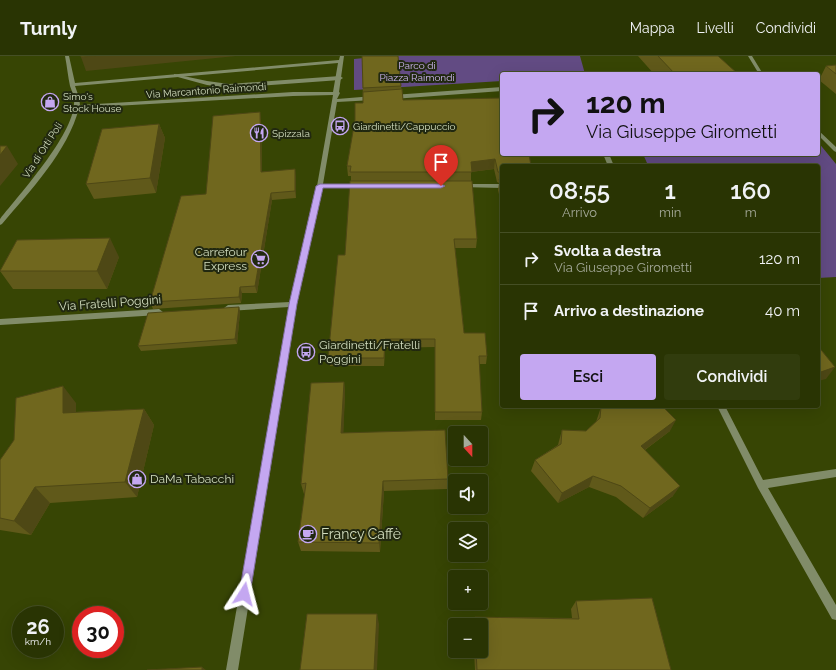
<!DOCTYPE html>
<html lang="it">
<meta charset="utf-8">
<style>
:root{--surface:#293403;--page:#313c0d;--text:#f1f3f6;--muted:#a5aa9a;--line:#454f25;--accent:#c4a7f1}
body{margin:0;font-family:Raleway,sans-serif;background:var(--page);color:var(--text);height:100vh;display:flex;flex-direction:column;font-size:15px;white-space:nowrap}
*{box-sizing:border-box;margin:0}
p{font-size:13px;color:var(--muted)}
.icon{flex:none;width:22px;height:22px;fill:none;stroke:currentColor;stroke-width:2;stroke-linecap:round;stroke-linejoin:round}
.map{position:relative;flex:1;overflow:hidden}
.details{position:absolute;left:500px;top:108px;width:320px;height:244px;display:flex;flex-direction:column;background:var(--surface);border-radius:4px;box-shadow:0 4px 16px #0002,0 0 0 1px var(--line)}
.details>*{flex:none}
.banner{position:absolute;left:500px;top:16px;width:320px;height:84px;border-radius:4px;box-shadow:0 4px 16px #0002,0 0 0 1px var(--line);background:#c4a7f1;color:#111;overflow:hidden}
.needle{width:26px;rotate:159deg}
.buttons{position:absolute;left:448px;top:370px;display:grid;gap:8px}
.buttons a{display:grid;place-items:center;width:40px;height:40px;border-radius:4px;background:var(--surface);box-shadow:0 4px 16px #0002,0 0 0 1px var(--line);font-size:20px}
.speed{position:absolute;left:12px;top:550px;display:flex;gap:8px;font-size:20px;font-weight:700;text-align:center}
.speed>*{display:grid;place-content:center;width:52px;height:52px;border-radius:50%;background:var(--surface);box-shadow:0 4px 16px #0002,0 0 0 1px var(--line);line-height:1}
.speed small{font-size:10px;font-weight:400}
.speed .limit{border:6px solid #d22;background:#fff;color:#111}
.pin{position:absolute;display:grid;place-items:center;width:34px;height:34px;color:#fff;margin:-41px -17px;border-radius:50% 50% 50% 0;rotate:-45deg;box-shadow:0 0 4px #0007}
.pin .icon{rotate:45deg}
.me{position:absolute;width:44px;margin:-22px;rotate:9deg;stroke-linejoin:round;filter:drop-shadow(0 0 3px #0008)}
.turn{display:flex;align-items:center;gap:14px;height:84px;padding:0 20px;font-size:18px}
.turn .icon{width:52px;height:52px;stroke-width:2.5}
.turn b{display:block;font-size:28px;line-height:34px}
.eta{display:flex;justify-content:space-evenly;align-items:center;height:68px;text-align:center}
.eta b{font-size:24px;font-weight:600;line-height:28px}
.button{display:flex;gap:8px;margin-top:auto;padding:8px 20px}
.button a{flex:1;height:46px;border-radius:4px;background:var(--accent);color:#111;font-size:16px;font-weight:600;line-height:46px;text-align:center}
.button a+a{background:var(--page);color:var(--text)}
ul{padding:0;list-style:none}
li{display:flex;align-items:center;gap:12px;height:52px;padding:0 20px;border-top:1px solid var(--line)}
li div{flex:1}
li b{display:block;font-size:15px}
li em{font-style:normal}
header{display:flex;align-items:center;gap:24px;box-sizing:border-box;height:56px;padding:0 20px;background:var(--surface);border-bottom:1px solid var(--line)}
header strong{font-size:19px}
nav{display:flex;gap:22px;margin-inline-start:auto;font-size:14px}
.map>svg:first-child{display:block}
.green{fill:#624b83}
.lines{fill:none;stroke-linecap:round;stroke-linejoin:round}
.lane{fill:#818c69;fill-rule:evenodd}
.street{fill:#818c69;fill-rule:evenodd}
.wall{fill:#60591a}
.shaded-wall{fill:#4e4815}
.building{fill:#70671e;stroke:#4e4815}
.route{fill:#c4a7f1;stroke:#7f6d9d}
.labels{text-anchor:middle;stroke-width:4;stroke-linejoin:round;paint-order:stroke}
.far-park-label{font-size:10px;fill:#ceb7f3;stroke:#212810}
.far-street-label{font-size:10px;fill:#d2ddbe;stroke:#212810}
.far-poi-label{font-size:10px;fill:#d2ddbe;stroke:#212810;text-anchor:start}
.poi-label{font-size:12px;fill:#d2ddbe;stroke:#212810;text-anchor:start}
.street-label{font-size:12px;fill:#d2ddbe;stroke:#212810}
.near-poi-label{font-size:14px;fill:#d2ddbe;stroke:#212810;text-anchor:start}
</style>
<header>
<strong>Turnly</strong>
<nav><a>Mappa</a><a>Livelli</a><a>Condividi</a></nav>
</header>
<div class="map">
<svg width="836" height="614" viewBox="0 0 836 614">
<rect width="100%" height="100%" fill="#374504"/>
<!-- green -->
<path class="green" d="M384 0H580L585 18H502V25L354 34V3Z
M818 86 836 108V221L818 222V110H634L633 108 647 107 643 98H818Z"/>
<g class="lines">
<!-- lane -->
<path class="lane" d="M174 18 207 25 229 28 340 20 343 22 340 24 229 32 207 29 174 20Z"/>
<!-- street -->
<path class="street" d="M65 0H69L75 27 339 4 340 0H344L339 36 340 37 337 43 374 40 377 42 374 44 337 46 323 128H359L362 130 359 132H323L297 248 238 614H226L289 251 228 255 224 252 228 249 290 246 317 130 333 39 293 40 79 52C68 95 30 135 2 168L0 169V163C20 138 73 79 74 48 75 41 72 36 70 30 68 21 67 10 65 0ZM338 7 333 36H293L80 49 79 41 75 30Z
M748 0H752L763 18H759Z
M502 31V35L393 43 390 41 393 39Z
M818 74 836 91V96L834 95 818 79Z
M603 98H609L614 110H608Z
M462 128H502V132L460 131V129Z
M159 253 163 256 159 259 0 269V263Z
M717 350H725L763 424 836 413V421L768 432 836 549V564L832 563 758 432Z"/>
</g>
<!-- wall -->
<path class="wall" d="M362 0 401 30 403 44 502 42V151L498 134 499 127 497 126 494 113 471 116V125L477 183 476 192H455L464 277 487 300 486 308H479L482 356 481 364H435V291L385 292 384 310H330L328 302 345 199 351 125V120H348L347 110 363 47Z
M638 0H718L738 18H654Z
M836 9V38L819 24 826 10Z
M261 63 262 116 296 120V142L272 144 257 237H242L241 247 153 253 150 246Z
M159 68 165 82 156 137 94 143 86 128Z
M119 201 107 233H13L0 215Z
M239 251 240 256 237 288 141 295 138 290Z
M344 326 345 337 343 377 448 423 447 433 384 435 380 496 301 495 298 486 305 438H304L301 428Z
M76 347V356L144 353 154 369 137 441 50 447 31 479 0 474V404Z
M601 351 670 375 645 394 673 440 643 462 616 441 589 431 558 447 531 415 535 404 558 389 559 385 562 374 586 375 596 366Z
M576 545 671 614H475L474 595H481V569H473L475 561 572 562 571 553Z"/>
<!-- shaded-wall -->
<path class="shaded-wall" d="M96 0H236L86 15 81 1Z
M260 56 261 63 262 123 261 116Z
M159 68 165 82 156 137 150 122Z
M7 90 18 108 0 130V99Z
M495 103 494 113 470 116 471 106Z
M295 113 296 120V142L295 135Z
M271 137 272 144 257 237 255 230Z
M110 182 119 201 107 233 97 215Z
M240 231 242 237 241 247 239 241Z
M239 251 240 256 237 288 235 283Z
M385 283V292L384 310V302Z
M835 311 826 323 818 325V317Z
M344 326 345 337 343 388 341 377Z
M63 330 76 347V374L63 357Z
M144 353 154 369 137 441 125 426Z
M676 364 670 375 635 401 641 390Z
M593 420 589 431 558 447 562 437Z
M383 425 384 435 380 496 379 487Z
M680 430 673 440 643 462 650 452Z
M35 431 50 447 31 479 14 465Z
M377 558 379 568 377 614H374Z
M202 611 206 614H202Z"/>
<!-- building -->
<path class="building" d="M81 0H96L81 1Z
M362 0H398L401 30 363 32Z
M658 0H718L738 18H675Z
M836 9V18L826 10Z
M402 33 403 44 502 42V98H529L531 110H502V117L498 116 495 103 471 106 472 116H350L351 110H347L355 64V47H363V36Z
M260 56 261 116 295 113V135L271 137 255 230 240 231 239 241 150 246 181 140 206 138 213 60Z
M159 68 150 122 86 128 102 73Z
M0 90H7L0 99Z
M499 123H502V135Z
M350 125H472L477 183H454L464 277H485L487 300H479L482 356H435V283H385L384 302H328L338 199H345Z
M110 182 97 215H0L17 184Z
M239 251 235 283 138 290 148 257Z
M818 290 822 295 835 311 818 317Z
M344 326 341 377 445 374 448 423 383 425 379 487 298 486 306 427 301 428 311 327Z
M63 330V357L144 353 125 426 35 431 14 465 0 462V404L14 384 16 342Z
M604 350H662L676 364 641 390 680 430 650 452 621 430 593 420 562 437 535 404 561 388 562 374 586 375 600 362 601 351Z
M652 542 671 614H477L476 595H481V569H475V561L579 563 576 545Z
M307 558H377L374 614H300Z
M202 611V614H147Z"/>
<!-- route -->
<path class="route" d="M320 128H441L445 130 441 132H323L297 248 250 538 249 542 244 544 240 542 239 538 289 248 316 130Z"/>
<!-- icons -->
<defs>
<symbol id="shop-ring" viewBox="-11 -11 22 22"><circle r="9.5" fill="#212810" stroke="#c4a7f1" stroke-width="1.5"/><path d="M-5-2.5h2.3a2.7 3.5 0 0 1 5.4 0H5L5.5 6h-11ZM-1.5-2.5h3a1.5 2.3 0 0 0-3 0Z" fill="#c4a7f1"/></symbol>
<symbol id="bus-ring" viewBox="-11 -11 22 22"><circle r="9.5" fill="#212810" stroke="#c4a7f1" stroke-width="1.5"/><path d="M-5-6H5V4H4V6H2V4H-2V6H-4V4H-5ZM-3.5-4V0h7V-4ZM-3.5 1.2v1.5H-2V1.2ZM2 1.2v1.5H3.5V1.2Z" fill="#c4a7f1"/></symbol>
<symbol id="restaurant-ring" viewBox="-11 -11 22 22"><circle r="9.5" fill="#212810" stroke="#c4a7f1" stroke-width="1.5"/><path d="M-5-6h1v4h1v-4h1v4h1v-4h1v5L-1.5 .5V6h-2V.5L-5-1ZM5-6V6H3V1.5H1.5Q1.5-4 5-6Z" fill="#c4a7f1"/></symbol>
<symbol id="supermarket-ring" viewBox="-11 -11 22 22"><circle r="9.5" fill="#212810" stroke="#c4a7f1" stroke-width="1.5"/><path d="M-6-5.5h2.5l.6 2H6L4.5 2H-2.5L-4.4-4H-6ZM-1.5 3.2a1.3 1.3 0 1 0 .1 0ZM3 3.2a1.3 1.3 0 1 0 .1 0Z" fill="#c4a7f1"/></symbol>
<symbol id="cafe-ring" viewBox="-11 -11 22 22"><circle r="9.5" fill="#212810" stroke="#c4a7f1" stroke-width="1.5"/><path d="M-5.5-4.5H6V0H3Q3 3.5 0 3.5H-2.5Q-5.5 3.5-5.5 0ZM3-3.2v2h1.7v-2ZM-6 4.5H4V6H-6Z" fill="#c4a7f1"/></symbol>
</defs>
<g fill-rule="evenodd">
<use href="#shop-ring" x="40" y="36" width="20" height="20"/>
<use href="#bus-ring" x="330" y="60" width="20" height="20"/>
<use href="#restaurant-ring" x="249" y="67" width="20" height="20"/>
<use href="#supermarket-ring" x="250" y="193" width="20" height="20"/>
<use href="#bus-ring" x="296" y="286" width="20" height="20"/>
<use href="#shop-ring" x="127" y="413" width="20" height="20"/>
<use href="#cafe-ring" x="298" y="468" width="20" height="20"/>
</g>
<g class="labels">
<!-- far-park labels -->
<g class="far-park-label">
<text x="417" y="13">Parco di<tspan x="417" dy="12">Piazza Raimondi</tspan></text>
</g>
<!-- far-street labels -->
<g class="far-street-label">
<text transform="translate(206 34) rotate(-4)" y="4">Via Marcantonio Raimondi</text>
<text transform="translate(42 94) rotate(-57)" y="4">Via di Orti Poli</text>
</g>
<!-- far-poi labels -->
<g class="far-poi-label">
<text x="63" y="44">Simo's<tspan x="63" dy="12">Stock House</tspan></text>
<text x="353" y="74">Giardinetti/Cappuccio</text>
<text x="272" y="81">Spizzala</text>
</g>
<!-- poi labels -->
<g class="poi-label">
<text x="247" y="200" text-anchor="end">Carrefour<tspan x="247" dy="14">Express</tspan></text>
<text x="319" y="293">Giardinetti/Fratelli<tspan x="319" dy="14">Poggini</tspan></text>
<text x="150" y="427">DaMa Tabacchi</text>
</g>
<!-- street labels -->
<g class="street-label">
<text transform="translate(110 247) rotate(-4)" y="4">Via Fratelli Poggini</text>
</g>
<!-- near-poi labels -->
<g class="near-poi-label">
<text x="321" y="483">Francy Caffè</text>
</g>
</g>
</svg>
<div class="buttons">
<a><svg class="needle" viewBox="-14 -14 28 28"><path d="M0-13l5 13h-10z" fill="#e53935"/><path d="M0 13l5-13h-10z" fill="#a5aa9a"/></svg></a>
<a><svg class="icon" aria-label="sound" viewBox="0 0 24 24"><path d="M4 9h4l5-4v14l-5-4H4zM17 9q2 3 0 6"/></svg></a>
<a><svg class="icon" aria-label="layers" viewBox="0 0 24 24"><path d="M12 4l9 5-9 5-9-5zM3 14l9 5 9-5"/></svg></a>
<a>+</a>
<a>−</a>
</div>
<div class="speed"><div>26<small>km/h</small></div><div class="limit">30</div></div>
<div class="pin" style="left:441px;top:130px;background:#d93025"><svg class="icon" aria-label="arrive" viewBox="0 0 24 24"><path d="M6 21V4h12l-3 4 3 4H6"/></svg></div>
<svg class="me" style="left:244px;top:538px" viewBox="-20 -20 40 40"><path d="M0-17L14 15 0 8-14 15z" fill="#c4a7f1" stroke="#fff" stroke-width="4"/></svg>
<div class="banner">
<div class="turn"><svg class="icon" aria-label="right" viewBox="0 0 24 24"><path d="M7 20v-9h11M14 6l5 5-5 5"/></svg><div><b>120 m</b>Via Giuseppe Girometti</div></div>
</div>
<section class="details">
<div class="eta">
<div><b>08:55</b><p>Arrivo</p></div>
<div><b>1</b><p>min</p></div>
<div><b>160</b><p>m</p></div>
</div>
<ul>
<li><svg class="icon" aria-label="right" viewBox="0 0 24 24"><path d="M7 20v-9h11M14 6l5 5-5 5"/></svg><div><b>Svolta a destra</b><p>Via Giuseppe Girometti</p></div><em>120 m</em></li>
<li><svg class="icon" aria-label="arrive" viewBox="0 0 24 24"><path d="M6 21V4h12l-3 4 3 4H6"/></svg><div><b>Arrivo a destinazione</b></div><em>40 m</em></li>
</ul>
<div class="button"><a>Esci</a><a>Condividi</a></div>
</section>
</div>
